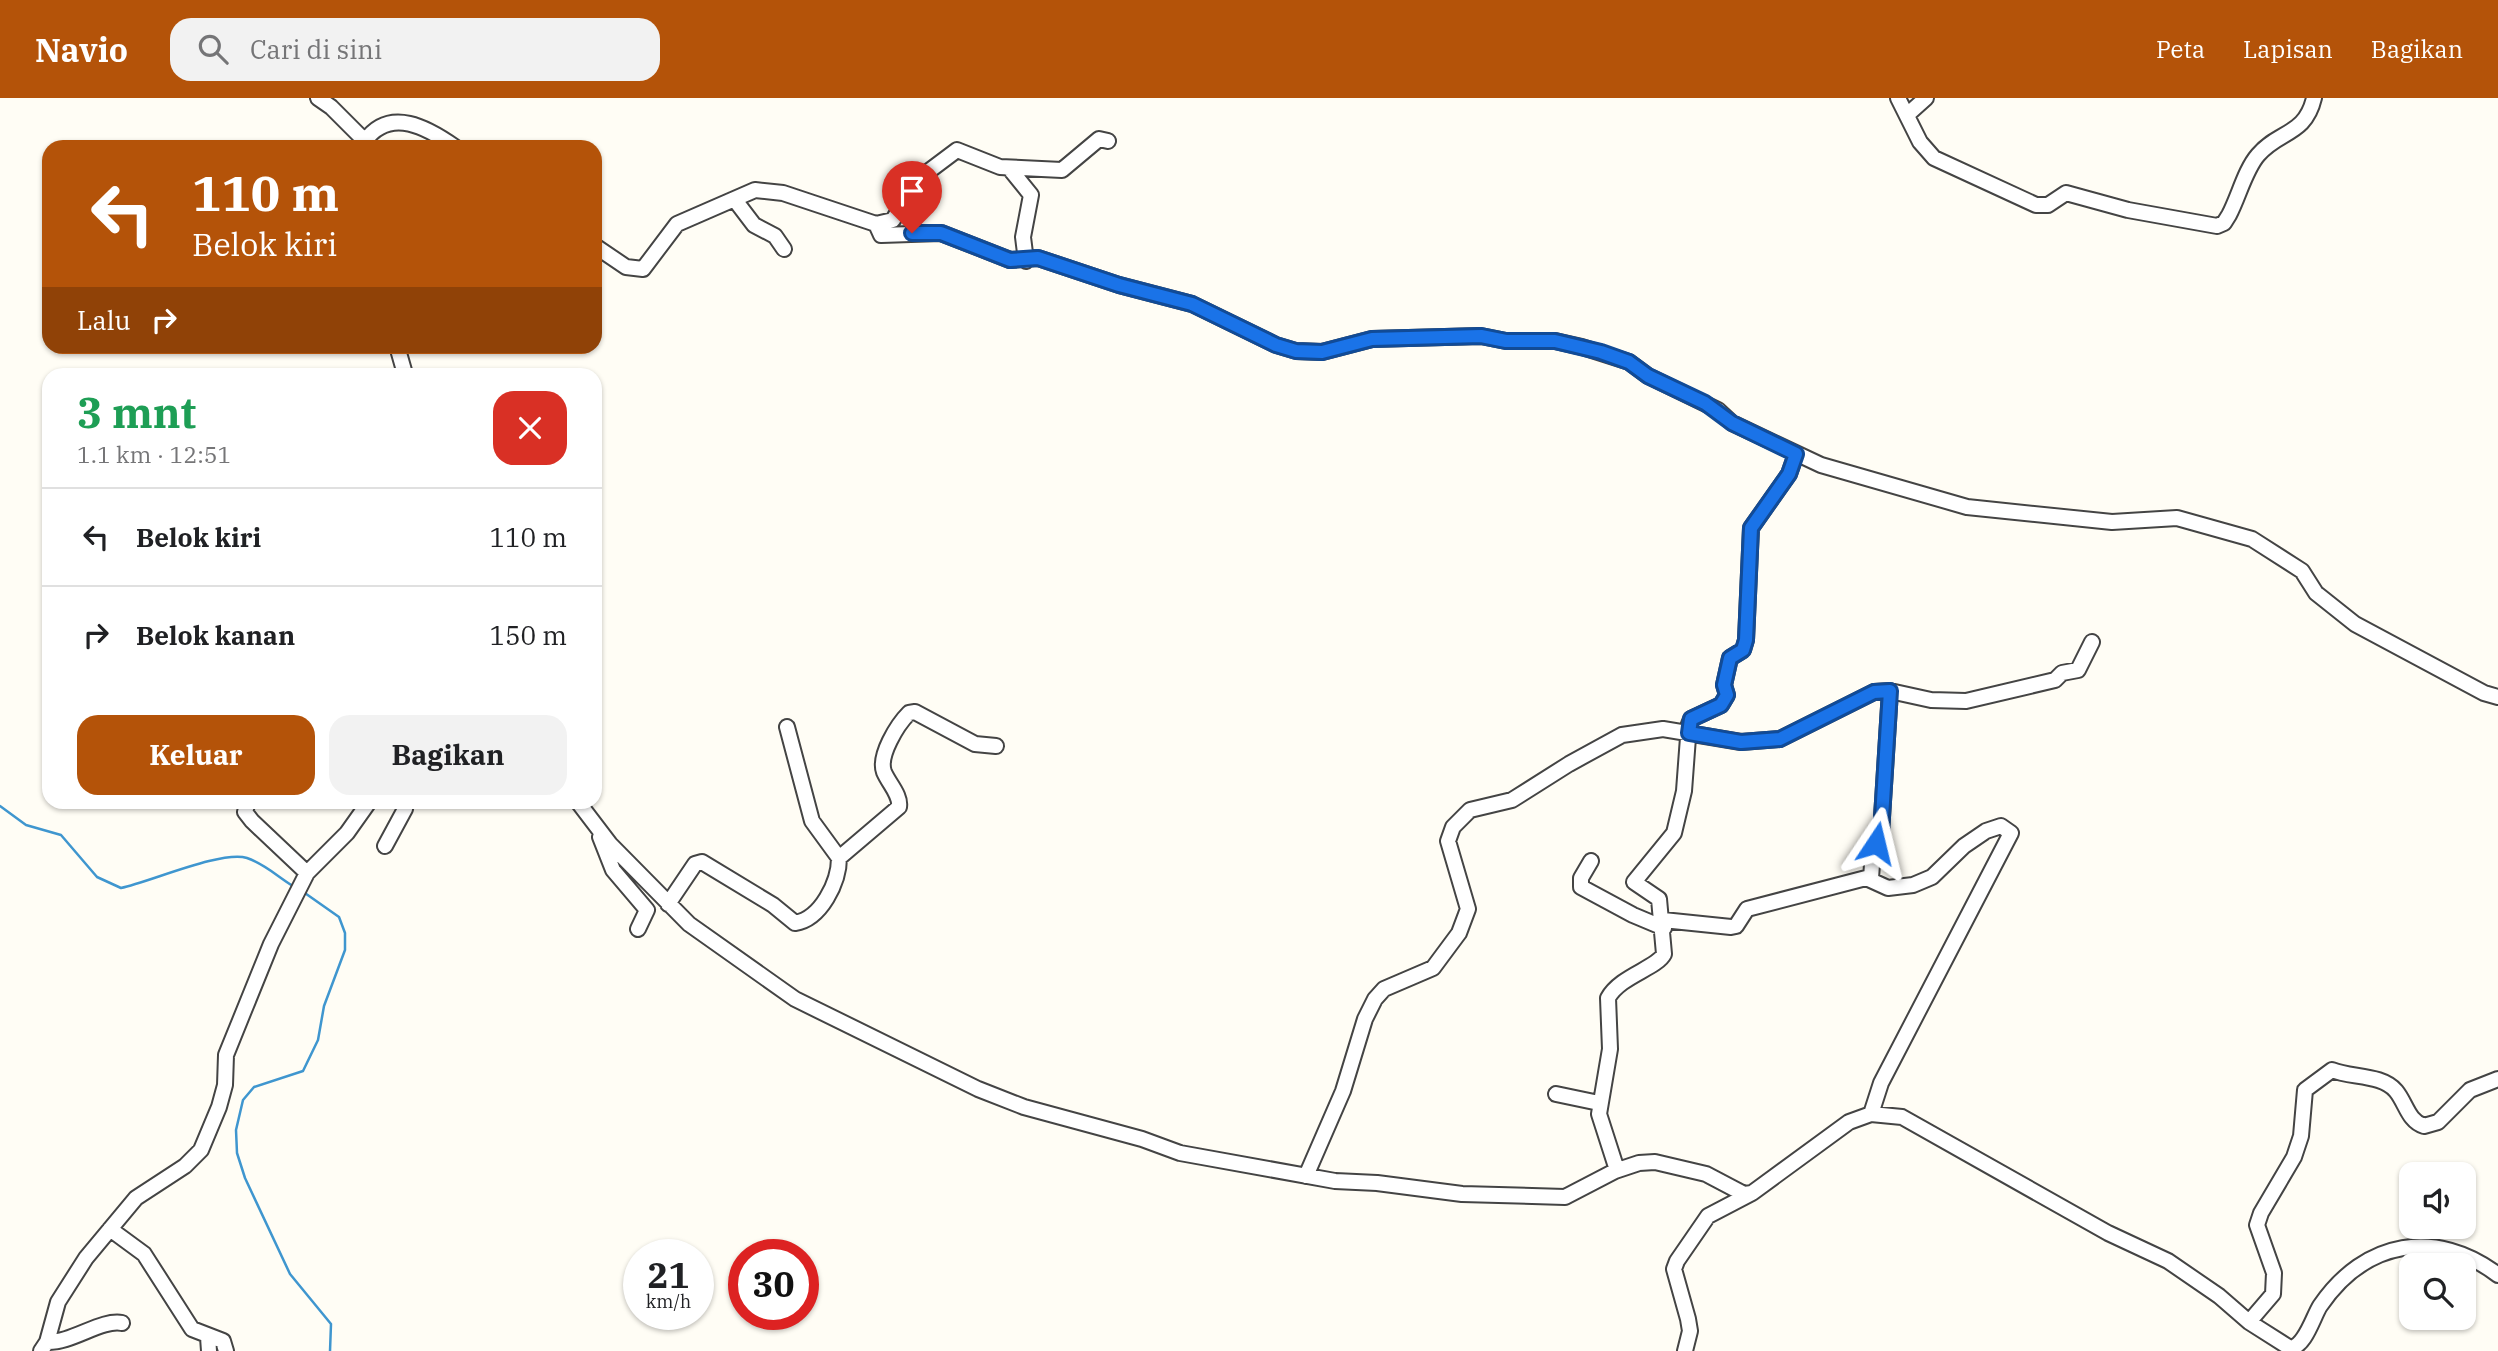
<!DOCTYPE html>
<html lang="id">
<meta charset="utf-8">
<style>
:root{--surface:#fff;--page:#f2f2f2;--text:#202124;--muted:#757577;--line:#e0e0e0;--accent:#b45309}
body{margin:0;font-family:"IBM Plex Serif",serif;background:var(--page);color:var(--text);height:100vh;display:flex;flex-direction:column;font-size:26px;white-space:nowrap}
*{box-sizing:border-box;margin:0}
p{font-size:23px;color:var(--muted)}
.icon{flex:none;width:38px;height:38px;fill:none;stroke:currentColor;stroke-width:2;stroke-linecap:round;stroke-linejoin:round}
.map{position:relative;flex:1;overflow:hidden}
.sheet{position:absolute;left:42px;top:270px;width:560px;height:441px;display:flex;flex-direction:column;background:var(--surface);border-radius:21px;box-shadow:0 2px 5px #0004}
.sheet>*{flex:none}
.top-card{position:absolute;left:42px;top:42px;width:560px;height:214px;border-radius:21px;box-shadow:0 2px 5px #0004;background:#b45309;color:#fff;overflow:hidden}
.buttons{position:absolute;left:2399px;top:1064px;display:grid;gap:14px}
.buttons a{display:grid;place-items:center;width:77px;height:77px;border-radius:14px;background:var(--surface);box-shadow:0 2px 5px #0004;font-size:35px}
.speed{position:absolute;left:623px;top:1141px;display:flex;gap:14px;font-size:35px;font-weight:700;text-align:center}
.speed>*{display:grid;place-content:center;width:91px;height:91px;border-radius:50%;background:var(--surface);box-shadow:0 2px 5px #0004;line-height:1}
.speed small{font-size:18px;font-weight:400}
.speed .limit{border:10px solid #d22;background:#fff;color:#111}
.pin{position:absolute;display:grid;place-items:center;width:60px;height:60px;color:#fff;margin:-72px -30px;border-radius:50% 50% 50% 0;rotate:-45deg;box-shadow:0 0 7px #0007}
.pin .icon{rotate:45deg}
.me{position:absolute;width:77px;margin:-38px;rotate:10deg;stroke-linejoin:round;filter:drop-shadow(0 0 5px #0008)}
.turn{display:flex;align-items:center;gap:24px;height:147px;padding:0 35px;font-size:32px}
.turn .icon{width:91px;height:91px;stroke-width:2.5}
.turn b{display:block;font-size:49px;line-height:60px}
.then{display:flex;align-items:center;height:66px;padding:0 35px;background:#0003;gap:14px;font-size:26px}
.round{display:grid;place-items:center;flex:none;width:74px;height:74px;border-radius:21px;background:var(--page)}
.summary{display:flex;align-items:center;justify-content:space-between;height:119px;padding:0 35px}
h1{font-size:42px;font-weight:700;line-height:52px;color:#1e9e55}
.action{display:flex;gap:14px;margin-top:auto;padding:14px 35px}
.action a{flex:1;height:80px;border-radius:21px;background:var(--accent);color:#fff;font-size:28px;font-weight:700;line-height:80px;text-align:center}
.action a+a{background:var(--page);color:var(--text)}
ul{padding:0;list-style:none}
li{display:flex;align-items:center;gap:21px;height:98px;padding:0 35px;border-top:2px solid var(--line)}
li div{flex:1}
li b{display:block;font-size:26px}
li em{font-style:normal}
header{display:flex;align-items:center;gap:42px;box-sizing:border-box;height:98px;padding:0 35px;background:var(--accent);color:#fff}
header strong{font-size:33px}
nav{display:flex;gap:38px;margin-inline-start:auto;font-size:24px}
.search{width:490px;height:63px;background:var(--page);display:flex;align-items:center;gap:18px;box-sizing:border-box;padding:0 24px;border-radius:21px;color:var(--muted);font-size:26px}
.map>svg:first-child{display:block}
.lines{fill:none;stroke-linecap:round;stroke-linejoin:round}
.stream{stroke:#3f96cf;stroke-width:2.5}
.minor-casing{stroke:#444;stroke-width:18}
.minor{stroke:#fff;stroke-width:14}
.route-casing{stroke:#114b97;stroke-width:18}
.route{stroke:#1a73e8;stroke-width:12}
</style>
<header>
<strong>Navio</strong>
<div class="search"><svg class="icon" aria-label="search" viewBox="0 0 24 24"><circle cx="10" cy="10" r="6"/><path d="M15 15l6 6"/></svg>Cari di sini</div>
<nav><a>Peta</a><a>Lapisan</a><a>Bagikan</a></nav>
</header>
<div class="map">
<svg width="2498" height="1253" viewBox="0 0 2498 1253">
<rect width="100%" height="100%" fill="#fffdf5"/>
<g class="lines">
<!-- stream -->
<path class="stream" d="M0 708 26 727 61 737 97 779 121 790C150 784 222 752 247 760 265 766 278 779 293 788
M302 793 339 819 345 835V852L324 908 318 942 303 973 254 989 243 1002 236 1032 237 1055 245 1080 290 1176 331 1226 330 1253"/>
<defs>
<path id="minor" d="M318 0 331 9 370 48
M1898 0 1920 44 1934 60 2036 107H2048L2066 95 2128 112 2217 128 2224 125 2229 117C2239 98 2245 72 2258 57 2279 32 2305 38 2314 0
M1907 17 1926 0
M365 43C390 8 428 30 455 49
M1010 71 1031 97 1023 139 1026 163
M735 102 754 127 775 138 784 151
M876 126 881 137 941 135 1010 162 1038 160 1119 187 1192 206 1276 247 1296 253 1322 254 1372 241 1481 238 1506 243H1555L1582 249 1629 264 1648 278 1718 312 1732 325 1821 367 1967 409 2112 424 2177 420 2252 441 2302 473 2316 495 2355 526 2484 595 2498 599
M595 148 626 169 643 171 677 126 755 92 783 95 876 126 893 122 917 82 957 52 1000 69 1062 72 1099 41 1108 43
M397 248 405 276
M248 704 245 714 252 723 307 775
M578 704 610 746 689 826 795 901 978 991 1024 1009 1142 1041 1180 1055 1335 1083 1377 1085 1462 1096 1565 1099 1615 1073 1639 1065 1655 1064 1706 1076 1744 1096 1752 1095 1849 1024 1871 1016 1902 1019 2108 1135 2168 1163 2219 1198 2249 1224 2290 1250C2305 1249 2313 1219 2320 1208 2365 1142 2436 1130 2498 1177
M600 739 613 772 647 812 638 831
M385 748 405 711 406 704
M839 760 899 709C901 697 889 686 884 674 878 658 897 627 909 615L915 614 975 646 996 648
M1591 763 1581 780V789L1633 817 1664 830
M1871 780 1873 753 1881 735 1890 593 1931 602 1966 603 2055 582 2062 575 2078 572 2092 544
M668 806 695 766 702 764 773 807 795 825C821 821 839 784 839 760L812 723 787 629
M1663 822 1731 829 1736 828 1747 811 1866 780 1888 790 1913 787 1932 779 1964 748 1986 733 2001 728 2011 735 1881 985 1871 1016
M1556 996 1599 1005
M1617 1072 1599 1016 1610 951 1608 900C1620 878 1657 870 1664 856L1659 801 1634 784 1674 735 1684 693 1689 626 1691 621 1721 607 1727 597 1724 587 1730 560 1743 552 1746 542 1751 430 1789 376 1796 356
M1306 1078 1343 993 1365 921 1375 901 1384 891 1433 870 1459 835 1468 811 1448 743 1453 729 1470 712 1512 702 1569 666 1622 637 1663 631 1741 644 1780 641 1874 594 1890 593
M110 1131 144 1156 192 1231 223 1243 226 1253
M2249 1224 2273 1196 2274 1175 2257 1127 2261 1115 2294 1059 2301 1038 2305 992 2332 972C2351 980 2382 976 2396 993 2406 1005 2408 1023 2424 1028L2438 1024 2470 992 2498 981
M208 1239 209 1253
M47 1244C72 1245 101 1221 122 1225
M41 1253 47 1244 58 1204 86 1160 136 1100 185 1068 201 1052 219 1009 225 987 226 957 271 846 307 775 347 735 369 704
M1685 1253 1690 1233 1688 1221 1674 1171 1677 1163 1708 1118 1752 1095"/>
</defs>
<!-- minor casing -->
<use href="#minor" class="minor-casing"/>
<!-- minor -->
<use href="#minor" class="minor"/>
</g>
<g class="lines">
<defs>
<path id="route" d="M912 135H941L1010 162 1038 160 1119 187 1192 206 1276 247 1296 253 1322 254 1372 241 1481 238 1506 243H1555L1601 254 1629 264 1648 278 1705 305 1732 325 1796 356 1789 376 1751 430 1746 542 1743 552 1730 560 1724 587 1727 597 1721 607 1691 621 1689 635 1741 644 1780 641 1874 594 1890 593 1881 735 1876 745"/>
</defs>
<!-- route casing -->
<use href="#route" class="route-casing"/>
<!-- route -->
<use href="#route" class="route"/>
</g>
</svg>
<div class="buttons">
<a><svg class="icon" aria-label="sound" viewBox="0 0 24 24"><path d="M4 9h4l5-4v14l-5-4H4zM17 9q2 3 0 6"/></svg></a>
<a><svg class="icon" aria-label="search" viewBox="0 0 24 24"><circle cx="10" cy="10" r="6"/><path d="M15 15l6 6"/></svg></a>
</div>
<div class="speed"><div>21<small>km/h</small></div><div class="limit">30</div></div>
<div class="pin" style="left:912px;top:135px;background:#d93025"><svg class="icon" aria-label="arrive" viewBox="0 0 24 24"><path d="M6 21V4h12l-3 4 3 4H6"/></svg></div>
<svg class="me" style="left:1876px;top:745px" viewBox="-20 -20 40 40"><path d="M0-17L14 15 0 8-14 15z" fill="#1a73e8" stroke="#fff" stroke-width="4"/></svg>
<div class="top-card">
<div class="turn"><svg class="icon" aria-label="left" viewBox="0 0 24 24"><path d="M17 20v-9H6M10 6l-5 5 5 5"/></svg><div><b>110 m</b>Belok kiri</div></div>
<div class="then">Lalu<svg class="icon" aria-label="right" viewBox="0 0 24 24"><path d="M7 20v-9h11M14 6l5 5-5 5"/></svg></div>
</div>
<section class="sheet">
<div class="summary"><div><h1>3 mnt</h1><p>1.1 km · 12:51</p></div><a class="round" style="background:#d93025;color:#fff"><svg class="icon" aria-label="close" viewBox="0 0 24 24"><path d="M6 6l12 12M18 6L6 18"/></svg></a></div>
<ul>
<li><svg class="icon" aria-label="left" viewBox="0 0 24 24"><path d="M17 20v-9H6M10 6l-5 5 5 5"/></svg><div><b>Belok kiri</b></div><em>110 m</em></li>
<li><svg class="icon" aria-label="right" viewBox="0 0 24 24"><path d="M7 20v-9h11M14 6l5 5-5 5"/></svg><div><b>Belok kanan</b></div><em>150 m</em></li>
</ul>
<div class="action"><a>Keluar</a><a>Bagikan</a></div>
</section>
</div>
